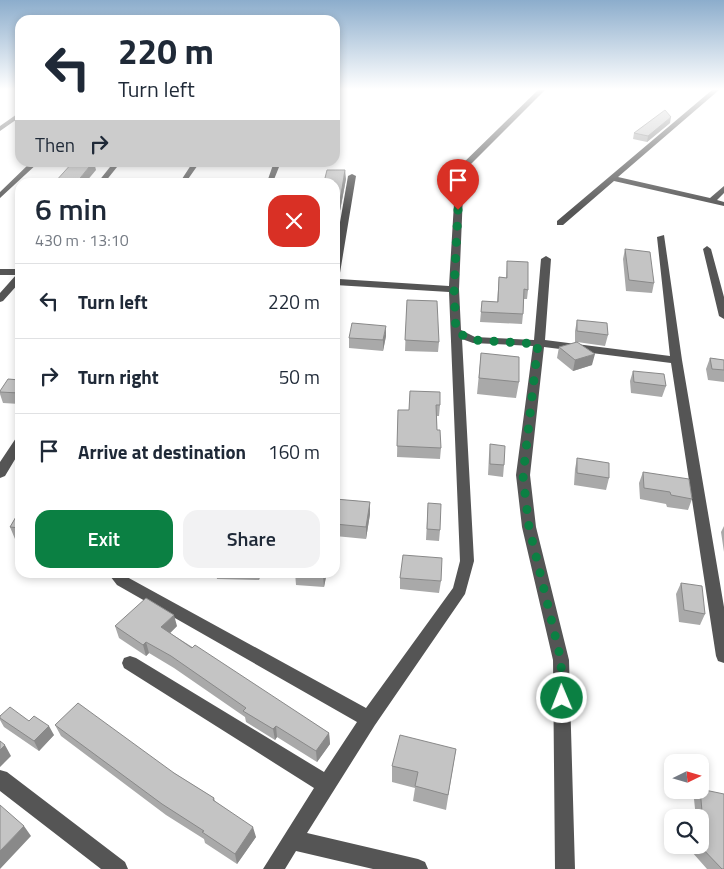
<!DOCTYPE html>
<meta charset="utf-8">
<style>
:root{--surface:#fff;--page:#f2f2f3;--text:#1f2937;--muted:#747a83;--line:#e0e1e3;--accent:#0b8043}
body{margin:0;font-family:"Titillium Web",sans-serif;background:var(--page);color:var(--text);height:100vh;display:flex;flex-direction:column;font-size:19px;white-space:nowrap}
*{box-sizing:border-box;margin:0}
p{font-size:16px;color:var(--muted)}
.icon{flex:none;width:28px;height:28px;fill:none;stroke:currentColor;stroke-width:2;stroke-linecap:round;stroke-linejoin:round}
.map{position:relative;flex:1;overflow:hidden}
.drawer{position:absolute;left:15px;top:178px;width:325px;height:400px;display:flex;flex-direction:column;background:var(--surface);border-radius:15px;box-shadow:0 2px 8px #0003}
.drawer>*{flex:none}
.guide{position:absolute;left:15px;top:15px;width:325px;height:152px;border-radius:15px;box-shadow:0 2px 8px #0003;background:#fff;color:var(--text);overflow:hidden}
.needle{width:32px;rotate:85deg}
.tools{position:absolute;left:664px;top:754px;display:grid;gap:10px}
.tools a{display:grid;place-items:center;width:45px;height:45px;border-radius:10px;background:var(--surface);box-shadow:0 2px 8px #0003;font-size:25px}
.pin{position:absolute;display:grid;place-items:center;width:42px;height:42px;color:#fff;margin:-51px -21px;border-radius:50% 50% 50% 0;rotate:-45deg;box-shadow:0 0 5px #0007}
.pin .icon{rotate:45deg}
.me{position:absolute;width:55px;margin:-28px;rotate:359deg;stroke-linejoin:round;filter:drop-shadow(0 0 4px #0008)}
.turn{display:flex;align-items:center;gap:18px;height:105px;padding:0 20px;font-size:22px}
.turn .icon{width:65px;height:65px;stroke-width:2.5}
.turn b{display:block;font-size:35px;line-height:42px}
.then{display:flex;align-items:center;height:48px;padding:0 20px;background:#0003;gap:10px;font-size:19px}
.round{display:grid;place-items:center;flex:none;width:52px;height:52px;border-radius:15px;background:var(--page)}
.summary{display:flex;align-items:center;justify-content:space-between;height:85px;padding:0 20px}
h1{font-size:30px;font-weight:600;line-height:38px}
.button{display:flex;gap:10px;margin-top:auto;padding:10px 20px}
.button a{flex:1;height:58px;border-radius:15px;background:var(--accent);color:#fff;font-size:20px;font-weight:600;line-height:58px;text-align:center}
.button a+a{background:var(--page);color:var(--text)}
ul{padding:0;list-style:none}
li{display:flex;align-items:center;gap:15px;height:75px;padding:0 20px;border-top:1px solid var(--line)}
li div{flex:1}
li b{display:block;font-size:19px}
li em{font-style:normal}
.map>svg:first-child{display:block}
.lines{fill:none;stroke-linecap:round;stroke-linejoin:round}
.minor{fill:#555;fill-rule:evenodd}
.wall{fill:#a9a9a9}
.shaded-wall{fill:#898989}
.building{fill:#c4c4c4;stroke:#898989}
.route{stroke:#0b8043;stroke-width:9;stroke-dasharray:0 16.2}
</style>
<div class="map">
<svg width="724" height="869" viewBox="0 0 724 869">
<rect width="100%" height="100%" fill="#fff"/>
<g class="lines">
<!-- minor -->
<path class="minor" d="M538 90H545L464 171 459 289 461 330 475 337 534 340 541 259 546 256 551 259 545 340 670 356 657 237 664 235 682 360 724 607V663L718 661 716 656 671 363 544 347 530 475 536 527 569 660 575 869H555L553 660 522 527 516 475 533 346 473 343 462 339 474 561 465 594 375 725 307 833 418 859 425 862 428 869H373L296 851 285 869H263L314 788 124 668 122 663 124 658 130 656 136 658 324 772 357 722 117 585 107 572H124L127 577 366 708 453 588 460 561 449 292 335 285V251L348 176 352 174 356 176 339 279 449 286 456 170Z
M712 90H719L618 177 710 198 724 186V193L717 200 724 202V206L614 181 563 225H557V221Z
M20 112V117L0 131V126Z
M31 162H39L0 198V192Z
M114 162H121L105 182H98Z
M193 162H200L186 182H180Z
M274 162H281L273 182H267Z
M707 246 711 249 724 297V319L719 316 703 249Z
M0 269H20V282L3 301 0 302V293L16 275H0Z
M20 437V451L5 476 0 478V462L16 438Z
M0 770 7 772 125 862 128 869H101L0 791Z"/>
</g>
<!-- wall -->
<path class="wall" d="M670 123 647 142 633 139 634 133Z
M346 179 339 216H335V182Z
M625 249 654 283 652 293 626 291 623 259Z
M507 261 528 290 527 299H524L523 314 522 324 480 322 482 301 497 302 499 277 506 278Z
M20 290V306L16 296Z
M407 300 439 342 438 352 405 351Z
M577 320 608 335 605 346 577 342 592 365 573 371 557 358 559 347 577 342H575V331Z
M386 336 383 351 349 348V338Z
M481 353 519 382 516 398 477 394Z
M710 358 724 360V382L708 380 706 369Z
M633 371 666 386 662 397 631 393 630 381Z
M20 380V404L3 403 0 394V391Z
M410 391 440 405 439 416H437V430L441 448 440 459 397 457 398 410H409Z
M490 444 504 465 503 477 488 475 489 455Z
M577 458 609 478 606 490 574 485 575 469Z
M643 472 692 499 688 510 667 507 666 504 640 499 639 483Z
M335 499 370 502V514L366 539 335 536Z
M428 503 440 530 439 541 426 540Z
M20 510V539H15L10 527Z
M724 526V552L721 532Z
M216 572H261L259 580 217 579Z
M295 572H327L324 587 296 585Z
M400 578 441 581 439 593 400 589Z
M681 583 705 614 700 625 679 622 676 594Z
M115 626H177L170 633 329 733 330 744 317 762 277 737 275 740 246 722 245 717 174 668 149 653 146 656 119 638Z
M0 716 29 721 54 735 39 751 4 727 0 720Z
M55 725 174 773 214 798 215 801 256 837 237 864 205 843 204 839 166 815 61 736Z
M456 749 446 810 413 801 415 788 392 782V766Z
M699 790H700L724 869H707L692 852 689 845H700V818H696L694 799Z"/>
<!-- shaded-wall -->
<path class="shaded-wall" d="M671 117 670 123 647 142 648 136Z
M93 162H94L96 170 86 182H77Z
M345 170 346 179 339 216V207Z
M386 326V336L383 351V340Z
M595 354 592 365 573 371 575 360Z
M370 502V514L366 539V527Z
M258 572H261L259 580Z
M324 572H327L324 587 323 576Z
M174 615 177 626 164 639 161 627Z
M146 642 149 653 146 656 143 645Z
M49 726 54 735 39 751 34 741Z
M276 726 277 737 275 740 273 729Z
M329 733 330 744 317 762 316 751Z
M5 745 11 756 0 767V750Z
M24 826 31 836 0 869V851Z
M253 827 256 837 237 864 235 854Z"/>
<!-- building -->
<path class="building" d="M665 110 671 117 648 136 634 133Z
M73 162H93L77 182H55Z
M327 170H345L339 207H335V182H324Z
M137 180 169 181 168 182H135Z
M625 249 650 252 654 283 629 280Z
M507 261 528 262V290L524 289 523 314 481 312 482 301 498 302 499 277 507 278Z
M20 290V296H16Z
M407 300 437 301 439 342 405 340Z
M577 320 607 323 608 335 577 331Z
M352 323 386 326 383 340 349 338Z
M577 342 595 354 575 360 559 347Z
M481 353 519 357V382L479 378Z
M710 358 724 360V370L712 369Z
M633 371 664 374 666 386 634 382Z
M8 379 20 380V391L19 393 0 392V391Z
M410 391 440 392V405H436L437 430H440L441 448 397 446 398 410H409Z
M490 444 505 446 504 465 490 464Z
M577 458 609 463V478L577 473Z
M643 472 689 479 692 499 671 495 670 492 644 488Z
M335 499 370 502 366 527 335 524Z
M428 503 441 504 440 530 427 529Z
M20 510V528L10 527Z
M403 555 442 558 441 581 400 578Z
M295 572H324L323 576 295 573Z
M681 583 702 586 705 614 684 610Z
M146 598 174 615 161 627 192 648 195 645 329 733 316 751 276 726 273 729 243 711 246 708 171 656 146 642 143 645 115 626Z
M78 703 174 773 214 798 213 800 253 827 235 854 202 832 204 831 162 804 55 725Z
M10 707 29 721 34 716 49 726 34 741 0 718V716Z
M400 735 456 749 448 795 415 786 418 772 392 766Z
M0 741 5 745 0 750Z
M700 789 724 794V869H722L699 845 700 821 703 822Z
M0 805 24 826 0 851Z"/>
<!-- sky -->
<linearGradient id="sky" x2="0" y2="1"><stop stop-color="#8cadcc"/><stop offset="0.42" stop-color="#fff"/><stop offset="1" stop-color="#fff" stop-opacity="0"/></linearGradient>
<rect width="724" height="212" fill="url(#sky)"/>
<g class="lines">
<!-- route -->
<path class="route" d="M458 210 454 289 456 332 473 340 538 344 523 476 529 527 561 660 562 698"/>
</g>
</svg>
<div class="tools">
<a><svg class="needle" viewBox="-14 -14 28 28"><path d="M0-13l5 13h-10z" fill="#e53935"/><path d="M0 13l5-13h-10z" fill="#747a83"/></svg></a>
<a><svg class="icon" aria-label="search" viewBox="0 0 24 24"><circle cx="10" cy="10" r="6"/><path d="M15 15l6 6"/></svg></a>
</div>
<div class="pin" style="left:458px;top:210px;background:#d93025"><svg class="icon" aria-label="arrive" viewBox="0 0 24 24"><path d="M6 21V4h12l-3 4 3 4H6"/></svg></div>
<svg class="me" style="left:562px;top:698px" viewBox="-20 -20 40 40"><circle r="17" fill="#0b8043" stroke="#fff" stroke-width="3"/><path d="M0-11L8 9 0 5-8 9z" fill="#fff"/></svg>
<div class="guide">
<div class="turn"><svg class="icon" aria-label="left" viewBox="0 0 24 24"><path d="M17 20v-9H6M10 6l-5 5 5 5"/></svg><div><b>220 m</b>Turn left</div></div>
<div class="then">Then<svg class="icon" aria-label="right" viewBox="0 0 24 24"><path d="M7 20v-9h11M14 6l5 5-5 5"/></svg></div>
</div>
<section class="drawer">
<div class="summary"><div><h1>6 min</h1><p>430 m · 13:10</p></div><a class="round" style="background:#d93025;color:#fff"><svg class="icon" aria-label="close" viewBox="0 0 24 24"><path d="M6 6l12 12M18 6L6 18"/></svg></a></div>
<ul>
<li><svg class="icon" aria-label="left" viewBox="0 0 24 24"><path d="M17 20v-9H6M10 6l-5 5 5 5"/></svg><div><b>Turn left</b></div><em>220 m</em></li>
<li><svg class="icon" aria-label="right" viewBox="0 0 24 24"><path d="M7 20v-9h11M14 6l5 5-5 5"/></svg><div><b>Turn right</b></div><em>50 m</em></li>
<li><svg class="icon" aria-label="arrive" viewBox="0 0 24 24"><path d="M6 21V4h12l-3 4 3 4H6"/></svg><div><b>Arrive at destination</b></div><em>160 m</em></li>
</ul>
<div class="button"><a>Exit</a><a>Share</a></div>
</section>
</div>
